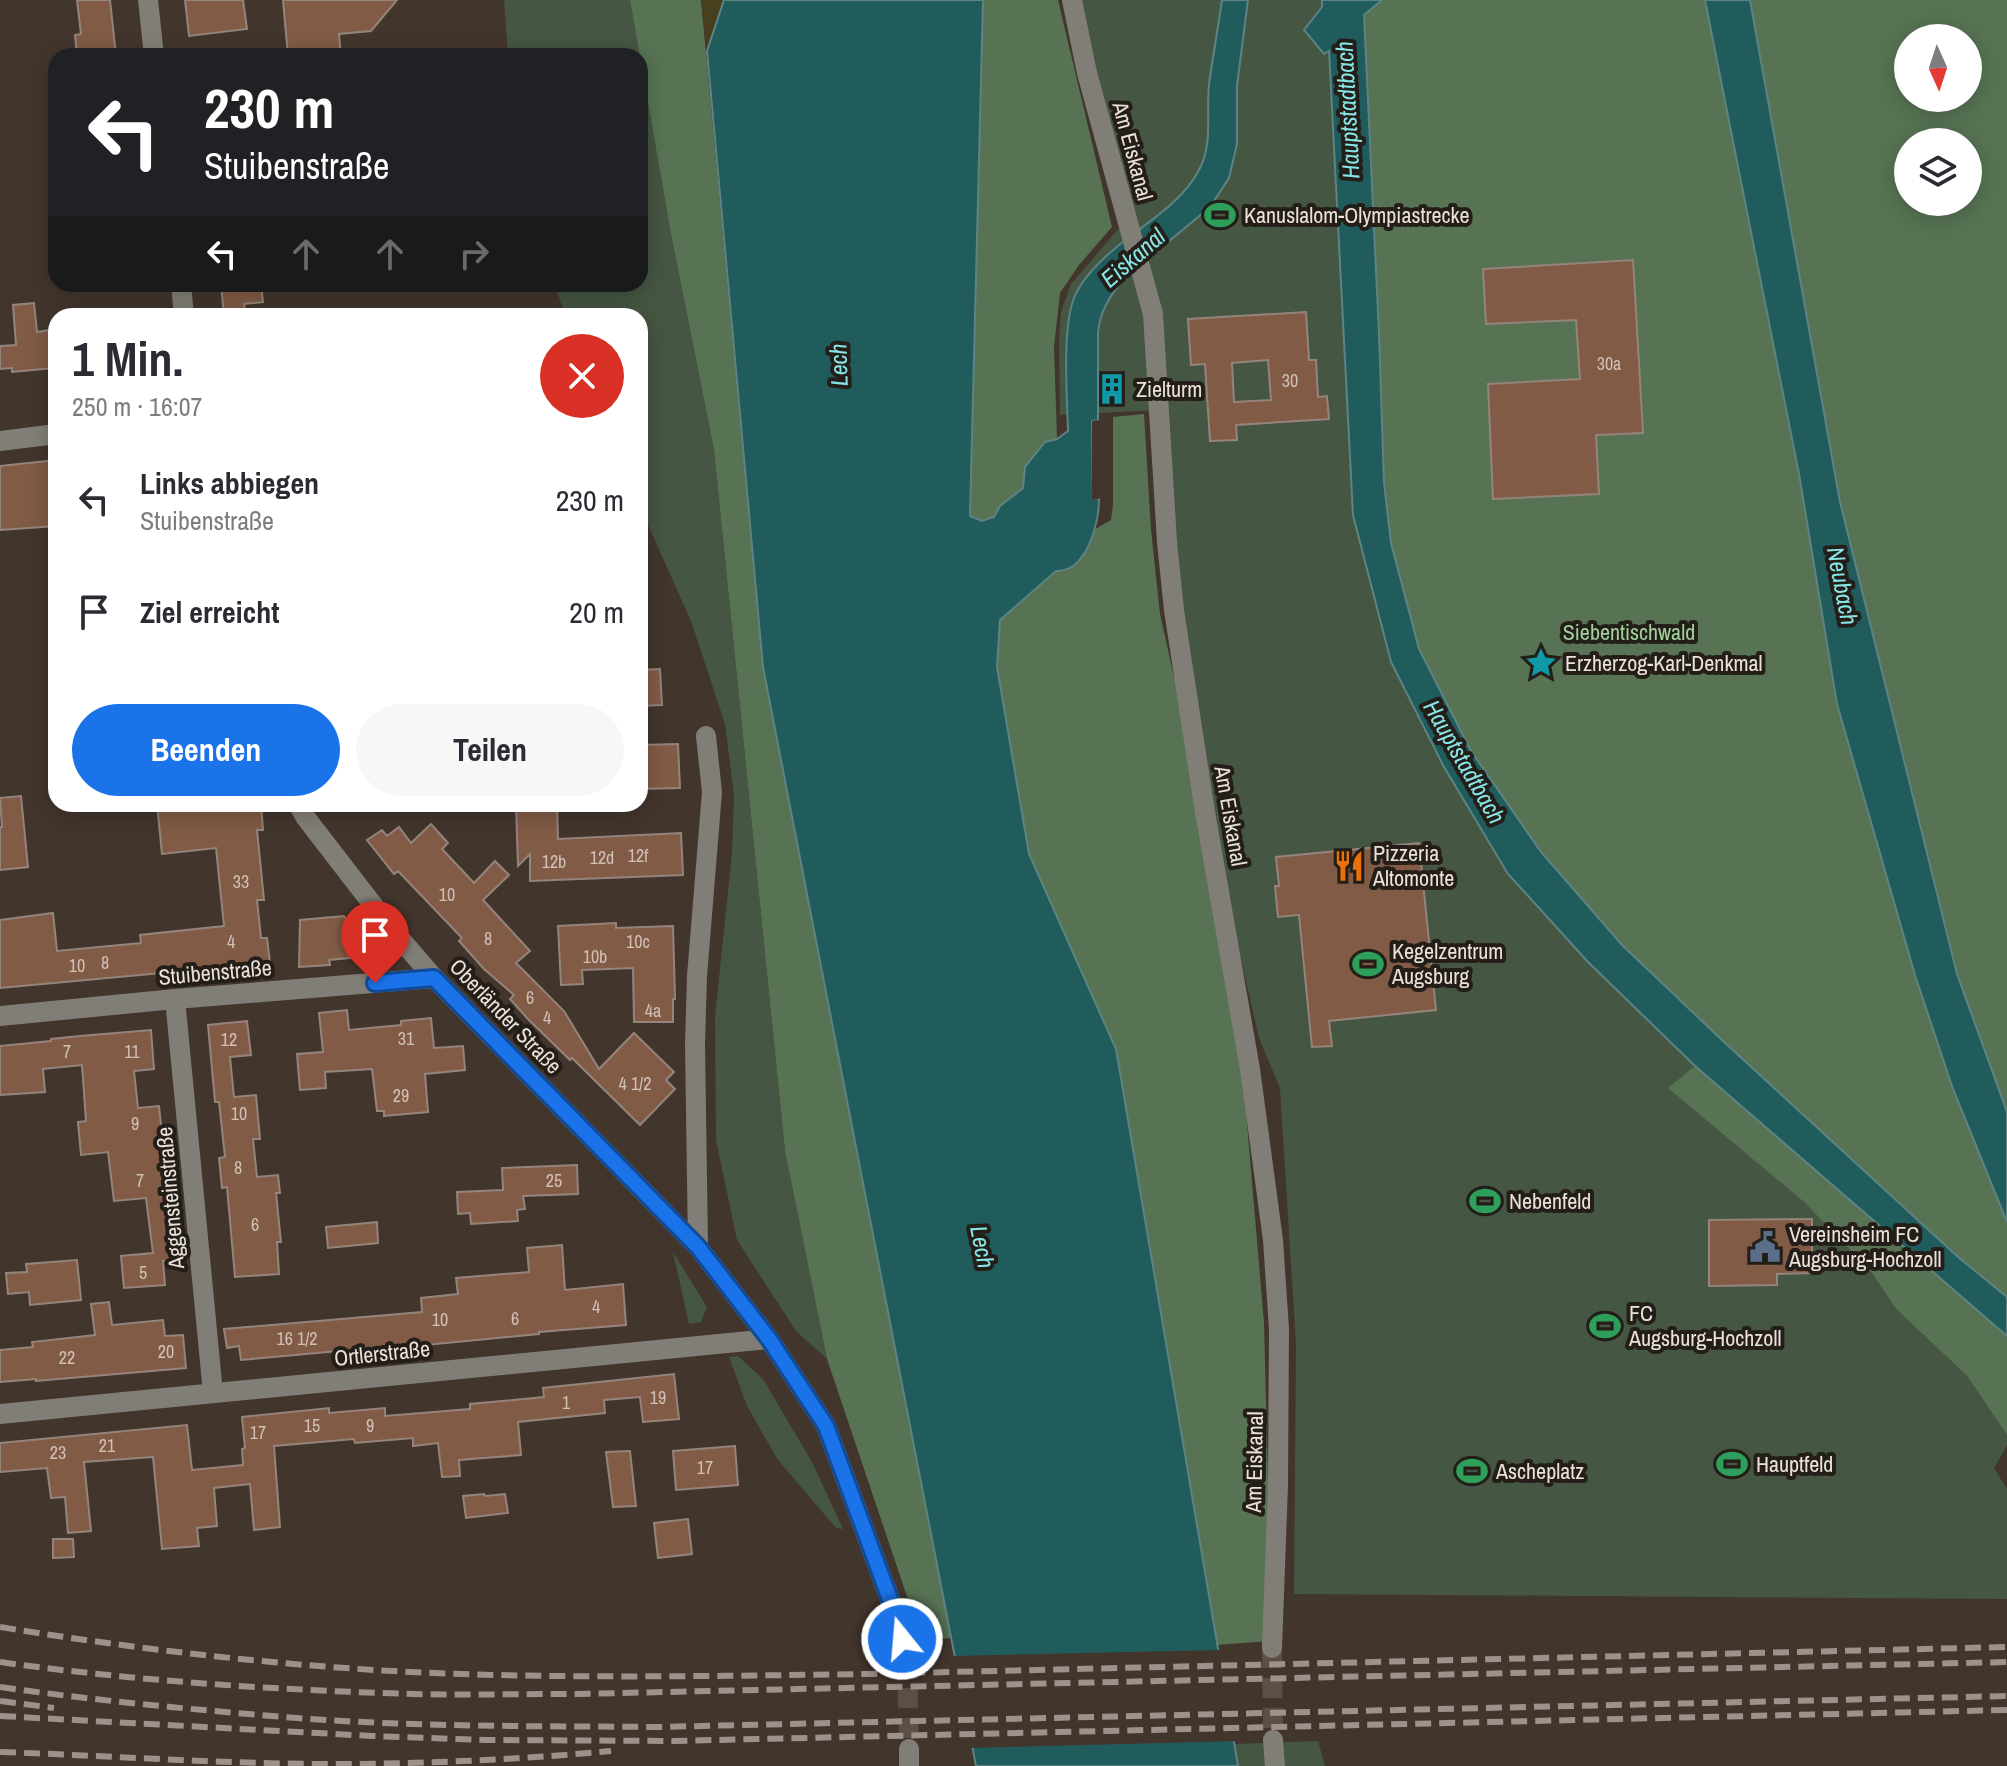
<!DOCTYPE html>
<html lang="de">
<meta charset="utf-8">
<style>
:root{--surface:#fff;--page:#f7f7f7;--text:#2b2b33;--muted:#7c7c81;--accent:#1a73e8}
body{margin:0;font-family:"Archivo Narrow",sans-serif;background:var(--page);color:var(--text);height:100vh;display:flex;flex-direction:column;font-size:30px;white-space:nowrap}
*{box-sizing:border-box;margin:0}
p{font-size:26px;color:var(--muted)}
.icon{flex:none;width:44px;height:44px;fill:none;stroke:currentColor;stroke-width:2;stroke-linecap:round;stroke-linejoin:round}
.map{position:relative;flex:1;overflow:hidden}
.details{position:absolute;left:48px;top:308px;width:600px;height:504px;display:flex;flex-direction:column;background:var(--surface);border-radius:24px;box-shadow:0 4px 20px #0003}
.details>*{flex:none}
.top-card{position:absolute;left:48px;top:48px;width:600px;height:244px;border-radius:24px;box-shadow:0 4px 20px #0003;background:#202124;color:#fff;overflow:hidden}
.needle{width:52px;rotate:177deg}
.tools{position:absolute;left:1894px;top:24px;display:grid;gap:16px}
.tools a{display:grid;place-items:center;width:88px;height:88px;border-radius:50%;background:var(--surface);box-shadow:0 4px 20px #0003;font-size:40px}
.pin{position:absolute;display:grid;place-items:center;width:68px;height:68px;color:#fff;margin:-82px -34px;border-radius:50% 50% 50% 0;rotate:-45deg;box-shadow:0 0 8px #0007}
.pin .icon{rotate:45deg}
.me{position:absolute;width:88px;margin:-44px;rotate:343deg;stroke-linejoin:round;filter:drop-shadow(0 0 6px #0008)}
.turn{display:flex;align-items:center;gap:28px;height:168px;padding:0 24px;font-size:36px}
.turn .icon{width:104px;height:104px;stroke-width:2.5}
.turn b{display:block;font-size:56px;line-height:68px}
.lanes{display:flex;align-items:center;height:76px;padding:0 24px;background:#0003;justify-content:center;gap:40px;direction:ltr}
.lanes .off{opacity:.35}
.round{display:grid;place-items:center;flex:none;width:84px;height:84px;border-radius:42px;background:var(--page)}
.summary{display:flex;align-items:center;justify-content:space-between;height:136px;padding:0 24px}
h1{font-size:48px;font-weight:800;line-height:60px}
.cta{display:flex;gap:16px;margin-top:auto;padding:16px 24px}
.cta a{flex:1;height:92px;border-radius:48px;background:var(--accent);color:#fff;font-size:32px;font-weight:800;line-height:92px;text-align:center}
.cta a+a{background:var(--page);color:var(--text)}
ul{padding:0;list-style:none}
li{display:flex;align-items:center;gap:24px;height:112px;padding:0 24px}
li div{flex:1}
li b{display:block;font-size:30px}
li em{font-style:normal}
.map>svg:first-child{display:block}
.green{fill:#455642}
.forest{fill:#577353;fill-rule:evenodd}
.sand{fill:#483f1f}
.water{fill:#215c5d;stroke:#5d8483;stroke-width:2}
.pier{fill:#42352c}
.building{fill:#815b46;stroke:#95847c;stroke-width:2;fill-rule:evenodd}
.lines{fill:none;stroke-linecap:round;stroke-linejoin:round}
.minor-tunnel{stroke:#5b4f46;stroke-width:20;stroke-dasharray:20 10;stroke-linecap:butt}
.minor{stroke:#817e77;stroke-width:20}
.rail{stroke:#9d928b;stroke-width:6;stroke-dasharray:16 8;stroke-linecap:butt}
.route-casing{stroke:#114b97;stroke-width:20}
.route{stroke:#1a73e8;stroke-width:14}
.labels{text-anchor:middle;stroke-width:8;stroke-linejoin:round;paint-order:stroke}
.number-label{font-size:18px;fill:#d0c0b6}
.street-label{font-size:22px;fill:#eae1db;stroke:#241e19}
.poi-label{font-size:22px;fill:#eae1db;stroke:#241e19;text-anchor:start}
.park-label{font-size:22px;fill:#a1d09a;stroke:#241e19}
.water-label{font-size:24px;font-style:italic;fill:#88e6e8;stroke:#241e19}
</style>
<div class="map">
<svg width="2007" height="1766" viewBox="0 0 2007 1766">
<rect width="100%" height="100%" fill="#42352c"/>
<!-- green -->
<path class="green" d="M504 0H630L640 56H508Z
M1063 0H1322L1324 54 1329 49 1347 387 1391 662 1444 767 1508 874 1588 962 1695 1066 1669 1088 1805 1203 1872 1273 1896 1309 1967 1376 2007 1435V1446L1994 1468 2007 1489V1599L1294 1594 1296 1344 1280 1088 1259 1038 1214 841 1175 597 1162 410 1060 415 1059 339 1061 312 1071 284 1120 227Z
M640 58 670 229 714 450 785 1151 827 1359 796 1331 737 1240 716 1140 715 1017 732 853 734 795 725 724 691 621 640 507V316H566L554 284H640Z
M673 1252 707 1307 701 1322 689 1324Z
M738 1356 763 1379 812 1462 843 1529 836 1528 778 1460 747 1406 729 1357Z
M1318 1741 1325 1766H1238L1234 1744Z"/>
<!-- forest -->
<path class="forest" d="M630 0H701L763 667 952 1638 922 1641 827 1359 785 1151 714 450 670 229Z
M983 0H1058L1112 227 1079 265 1060 293 1054 347 1057 439 1044 442 1025 467 1023 487 1000 506 994 517 982 521 970 517Z
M1382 0H1705L1799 474 1837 704 1915 975 1953 1089 2007 1222V1297L1958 1257 1723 1041 1622 945 1541 852 1471 751 1419 649 1391 543 1384 483 1379 334 1364 15ZM1633 261 1643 433 1491 441 1488 384 1580 379 1576 320 1486 324 1483 269Z
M1750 0H2007V1112L1957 974 1840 502ZM1908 38H1968V98H1908ZM1908 142H1968V202H1908Z
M1144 414 1151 530 1160 614 1181 708 1244 1088 1264 1323 1271 1598 1270 1641 1216 1645 1116 1049 1029 854 997 667 1000 621 1056 571H1062L1077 561 1088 546 1095 529 1111 520 1113 505V417Z
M1695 1066 2007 1336V1435L1967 1376 1896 1309 1872 1273 1805 1203 1668 1088Z"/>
<!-- sand -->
<path class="sand" d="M701 0H724L707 51Z"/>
<!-- water -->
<path class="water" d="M724 0H983L970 516 982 521 994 517 1000 506 1023 488 1025 467 1045 442 1057 439 1068 431C1067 397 1062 328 1074 298 1084 273 1114 248 1136 232 1159 215 1187 195 1200 168 1213 142 1206 113 1209 84 1213 56 1218 28 1222 0H1248L1237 86V144L1229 178 1210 207 1126 277C1111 293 1099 311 1098 334V420L1092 421 1093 499H1099C1099 523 1087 572 1056 571L1000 620 997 667 1029 854 1116 1049 1238 1766H976L763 667 707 51Z
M1322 0H1382L1364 15 1379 334 1384 483 1391 543 1419 649 1471 751 1541 852 1622 945 1723 1041 1958 1257 2007 1297V1336L1695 1066 1588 962 1508 874 1444 767 1391 662 1353 515 1329 51 1324 54 1304 30 1322 7Z
M1705 0H1750L1840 502 1957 974 2007 1112V1222L1953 1089 1915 975 1837 704 1799 474Z"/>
<!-- pier -->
<path class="pier" d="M1098 420V424L1096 425V495H1099V499L1092 500V421Z
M1221 1650 1238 1741 968 1748 951 1656Z"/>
<!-- building -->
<path class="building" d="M77 0H110L116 56H77L75 35 81 34Z
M185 0H243L247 29 189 36Z
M283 0H397L371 31 339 34 341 56H288Z
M1633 260 1643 433 1596 435 1599 494 1493 499 1488 384 1580 379 1576 320 1486 324 1483 269Z
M221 284H261L263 302 244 304 246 316H224Z
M34 303 37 332 50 330 54 368 12 372V368L0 369V346L16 345 13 305Z
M1306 312 1309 360H1316L1318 397 1327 396 1329 419 1236 425 1237 440 1210 441 1205 364 1191 365 1188 319ZM1268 360 1271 400 1234 402 1232 363Z
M56 460V526L0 530V466Z
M660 669 662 705 640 706V670Z
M678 744 680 788 640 789V745Z
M21 796 28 867 0 870V827H2L0 798Z
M157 804H261L263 830H257L264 900H257L261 938H267L270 963 0 988V920L53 913 57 951 141 943 140 935 224 926 216 848 162 854Z
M557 804 558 839 681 833 683 875 530 881V854L518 866 516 805Z
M431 824 448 843 442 849 474 883 495 861 509 875 483 900 530 951 516 963 564 1011 599 1069 634 1033 674 1072 666 1080 675 1089 640 1125 572 1058 570 1060 528 1019 510 999 514 995 484 969 459 941 462 938 398 871 394 874 367 840 382 830 387 836 399 827 411 843Z
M1419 843 1436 1010 1329 1021 1332 1046 1312 1047 1299 915 1278 917 1275 886H1279L1276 857Z
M344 916 366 948 360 957 329 960 330 965 299 967 300 920Z
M616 923V928L673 926 675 999H673V1022H634L633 968 582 970 583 984 561 985 558 926Z
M347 1010 349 1030 401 1025V1021L431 1018 434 1048 463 1046 465 1070 425 1074 428 1112 384 1116V1111H377L372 1069 325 1072 326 1088 300 1090 297 1054 323 1052 319 1013Z
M247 1021 251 1055 230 1057 234 1097 256 1095 260 1139H253L257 1177 278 1175 280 1193H276L281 1242H277L279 1274 235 1277 227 1187 222 1188 219 1158 225 1157 219 1102H215L208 1025Z
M151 1030 154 1069 134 1071 138 1108 159 1106 175 1260 163 1261 165 1285 124 1288 121 1256 153 1253 146 1198 114 1201 108 1152 81 1155 78 1122 86 1121 82 1065 43 1069 45 1092 0 1095V1046L51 1041V1039L80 1036Z
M577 1165 578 1194 523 1196 525 1209 517 1210 518 1221 471 1224 470 1213 458 1214 457 1192 503 1190 502 1168Z
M1812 1219V1273L1777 1274V1285L1709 1286V1220Z
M377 1222 378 1243 328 1248 326 1227Z
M562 1245 565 1290 623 1284 626 1325 539 1332V1334L426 1345V1343L241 1360 239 1346 227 1348 224 1329 422 1312 421 1298 458 1294 456 1278 529 1272 527 1248Z
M77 1260 81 1300 30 1305 29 1292 8 1294 6 1273 27 1272 26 1264Z
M109 1302 112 1325 163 1320 165 1336 183 1335 186 1368 36 1381V1379L0 1382V1350L33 1347 32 1342 95 1335 91 1304Z
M674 1374 679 1419 643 1422 640 1397 604 1400 605 1413 518 1422 521 1455 459 1460 460 1476 442 1477 438 1443 413 1446V1438L355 1443 354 1439 274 1446 280 1527 254 1530 250 1484 214 1488 217 1526 197 1528 199 1546 162 1549 153 1457 84 1462 91 1531 68 1533 65 1497 51 1498 47 1468 0 1472V1443L187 1425 192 1470 243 1465 242 1449 245 1448 242 1417 329 1408V1413L385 1408V1416L470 1409V1404L544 1397 543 1388Z
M735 1446 738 1485 676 1490 673 1451Z
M630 1451 636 1506 613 1507 606 1452Z
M484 1494 485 1496 505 1494 508 1513 466 1518 463 1496Z
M688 1519 692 1554 658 1558 654 1523Z
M53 1539H73L74 1557 53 1558Z"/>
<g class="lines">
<!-- minor-tunnel -->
<path class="minor-tunnel" d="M1272 1648 1273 1740
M907 1658 909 1749"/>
<!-- minor -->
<path class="minor" d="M148 0 154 56
M1072 0 1087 73 1153 314 1167 542 1174 610 1205 812 1250 1069 1273 1240 1279 1329 1278 1485 1272 1648
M181 284 184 316
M0 441 56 434
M298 804 306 818 390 927 434 978 698 1247 769 1339 826 1426 898 1621 907 1658
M175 999 213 1393
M0 1016 175 999 434 978
M698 1247 695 1044 697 976 712 792 706 736
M0 1414 769 1339
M1273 1740 1275 1766
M909 1749V1766"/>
<!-- rail -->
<path class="rail" d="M0 1627C136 1649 273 1665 410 1672 562 1679 714 1676 866 1674L2007 1647
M0 1662C135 1681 277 1690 413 1694 468 1695 523 1694 577 1694L2007 1662
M0 1687C98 1701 198 1710 297 1718 416 1727 537 1726 657 1727L2007 1696
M0 1701 54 1708
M0 1716 372 1736 486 1740 673 1741 2007 1710
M0 1752C118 1756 236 1765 354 1764 440 1763 525 1759 611 1751"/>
</g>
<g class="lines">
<defs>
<path id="route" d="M375 983 434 978 698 1247 769 1339 826 1426 898 1621 902 1639"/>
</defs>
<!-- route casing -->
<use href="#route" class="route-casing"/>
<!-- route -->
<use href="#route" class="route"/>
</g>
<!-- icons -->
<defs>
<symbol id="stadium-bare" viewBox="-9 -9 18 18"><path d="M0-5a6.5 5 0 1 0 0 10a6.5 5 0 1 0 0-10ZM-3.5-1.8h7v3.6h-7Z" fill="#2e9e5b" stroke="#241e19" stroke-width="2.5" paint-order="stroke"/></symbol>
<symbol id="building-bare" viewBox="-9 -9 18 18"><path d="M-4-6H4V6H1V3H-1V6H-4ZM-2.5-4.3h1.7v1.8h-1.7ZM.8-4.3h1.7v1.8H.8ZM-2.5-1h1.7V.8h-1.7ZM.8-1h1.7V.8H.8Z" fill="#0f9aa8" stroke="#241e19" stroke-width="2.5" paint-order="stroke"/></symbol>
<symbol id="sight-bare" viewBox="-9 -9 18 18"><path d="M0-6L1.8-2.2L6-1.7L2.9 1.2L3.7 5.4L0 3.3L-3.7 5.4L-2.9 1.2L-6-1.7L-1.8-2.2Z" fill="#0f9aa8" stroke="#241e19" stroke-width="2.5" paint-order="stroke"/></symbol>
<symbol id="restaurant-bare" viewBox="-9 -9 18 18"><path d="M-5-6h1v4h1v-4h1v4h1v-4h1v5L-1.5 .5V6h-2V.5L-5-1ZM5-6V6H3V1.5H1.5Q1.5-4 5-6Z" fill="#e8710a" stroke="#241e19" stroke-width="2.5" paint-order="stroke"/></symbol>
<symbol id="civic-bare" viewBox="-9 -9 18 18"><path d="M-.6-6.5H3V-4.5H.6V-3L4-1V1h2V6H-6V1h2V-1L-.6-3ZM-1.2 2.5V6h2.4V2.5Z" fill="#5c6f8a" stroke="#241e19" stroke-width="2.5" paint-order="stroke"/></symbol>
</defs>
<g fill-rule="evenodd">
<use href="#stadium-bare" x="1198" y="193" width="44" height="44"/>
<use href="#building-bare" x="1090" y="367" width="44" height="44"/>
<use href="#sight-bare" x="1519" y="641" width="44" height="44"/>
<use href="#restaurant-bare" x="1327" y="844" width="44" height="44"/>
<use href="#stadium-bare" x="1346" y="942" width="44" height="44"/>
<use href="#stadium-bare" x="1463" y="1179" width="44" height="44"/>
<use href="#civic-bare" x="1743" y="1225" width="44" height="44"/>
<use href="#stadium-bare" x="1583" y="1304" width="44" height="44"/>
<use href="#stadium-bare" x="1710" y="1442" width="44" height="44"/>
<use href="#stadium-bare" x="1450" y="1449" width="44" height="44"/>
</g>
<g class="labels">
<!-- number labels -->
<g class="number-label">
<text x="1609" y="370">30a</text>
<text x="1290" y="387">30</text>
<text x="638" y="862">12f</text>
<text x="602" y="864">12d</text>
<text x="554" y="868">12b</text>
<text x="241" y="888">33</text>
<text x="447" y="901">10</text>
<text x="488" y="945">8</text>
<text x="231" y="948">4</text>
<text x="638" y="948">10c</text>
<text x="595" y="963">10b</text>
<text x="105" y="969">8</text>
<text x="77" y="972">10</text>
<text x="530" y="1004">6</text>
<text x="653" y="1017">4a</text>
<text x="547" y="1024">4</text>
<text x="406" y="1045">31</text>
<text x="229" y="1046">12</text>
<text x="67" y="1058">7</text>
<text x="132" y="1058">11</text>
<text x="635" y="1090">4 1/2</text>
<text x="401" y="1102">29</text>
<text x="239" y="1120">10</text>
<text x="135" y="1130">9</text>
<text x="238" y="1174">8</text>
<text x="140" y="1187">7</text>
<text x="554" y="1187">25</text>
<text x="255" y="1231">6</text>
<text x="143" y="1279">5</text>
<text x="596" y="1313">4</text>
<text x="515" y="1325">6</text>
<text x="440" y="1326">10</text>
<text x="297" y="1345">16 1/2</text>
<text x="166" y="1358">20</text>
<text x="67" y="1364">22</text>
<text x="658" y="1404">19</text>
<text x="566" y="1409">1</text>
<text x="312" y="1432">15</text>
<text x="370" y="1432">9</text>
<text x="258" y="1439">17</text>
<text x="107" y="1452">21</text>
<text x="58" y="1459">23</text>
<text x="705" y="1474">17</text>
</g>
<!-- street labels -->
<g class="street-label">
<text transform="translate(1133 151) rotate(75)" y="8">Am Eiskanal</text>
<text transform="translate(1231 816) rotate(80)" y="8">Am Eiskanal</text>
<text transform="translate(215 972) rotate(-5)" y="8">Stuibenstraße</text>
<text transform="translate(506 1016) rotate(46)" y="8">Oberländer Straße</text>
<text transform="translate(170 1198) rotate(-95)" y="8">Aggensteinstraße</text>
<text transform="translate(382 1353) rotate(-6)" y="8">Ortlerstraße</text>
<text transform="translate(1254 1462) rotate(-89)" y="8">Am Eiskanal</text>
</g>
<!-- poi labels -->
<g class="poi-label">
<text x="1244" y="223">Kanuslalom-Olympiastrecke</text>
<text x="1136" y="397">Zielturm</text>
<text x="1565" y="671">Erzherzog-Karl-Denkmal</text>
<text x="1373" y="861">Pizzeria<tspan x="1373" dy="25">Altomonte</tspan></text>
<text x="1392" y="959">Kegelzentrum<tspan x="1392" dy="25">Augsburg</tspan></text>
<text x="1509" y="1209">Nebenfeld</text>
<text x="1789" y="1242">Vereinsheim FC<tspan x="1789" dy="25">Augsburg-Hochzoll</tspan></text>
<text x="1629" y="1321">FC<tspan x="1629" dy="25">Augsburg-Hochzoll</tspan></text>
<text x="1756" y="1472">Hauptfeld</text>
<text x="1496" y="1479">Ascheplatz</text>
</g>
<!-- park labels -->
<g class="park-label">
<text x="1629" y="640">Siebentischwald</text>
</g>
<!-- water labels -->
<g class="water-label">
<text transform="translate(1348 110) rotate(-93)" y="8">Hauptstadtbach</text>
<text transform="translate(1133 258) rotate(-41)" y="8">Eiskanal</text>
<text transform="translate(839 365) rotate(-92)" y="8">Lech</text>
<text transform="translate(1842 586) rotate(79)" y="8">Neubach</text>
<text transform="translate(1464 762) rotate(60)" y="8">Hauptstadtbach</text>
<text transform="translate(982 1247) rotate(79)" y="8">Lech</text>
</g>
</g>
</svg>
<div class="tools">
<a><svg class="needle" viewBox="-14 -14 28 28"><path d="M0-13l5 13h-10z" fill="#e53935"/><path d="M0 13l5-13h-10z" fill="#7c7c81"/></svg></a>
<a><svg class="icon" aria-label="layers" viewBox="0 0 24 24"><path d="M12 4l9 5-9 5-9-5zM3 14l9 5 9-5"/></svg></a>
</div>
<div class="pin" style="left:375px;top:983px;background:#d93025"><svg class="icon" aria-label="arrive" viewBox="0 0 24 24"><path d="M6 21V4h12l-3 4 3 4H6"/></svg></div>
<svg class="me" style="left:902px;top:1639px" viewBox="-20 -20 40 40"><circle r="17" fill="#1a73e8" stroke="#fff" stroke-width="3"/><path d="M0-11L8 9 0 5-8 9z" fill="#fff"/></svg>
<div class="top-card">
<div class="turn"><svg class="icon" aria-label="left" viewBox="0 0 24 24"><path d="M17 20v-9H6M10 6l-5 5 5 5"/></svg><div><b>230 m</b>Stuibenstraße</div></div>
<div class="lanes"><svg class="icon" aria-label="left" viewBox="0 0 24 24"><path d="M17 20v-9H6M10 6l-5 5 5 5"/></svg><svg class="icon off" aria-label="ahead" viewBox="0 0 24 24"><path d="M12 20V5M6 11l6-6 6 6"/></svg><svg class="icon off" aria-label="ahead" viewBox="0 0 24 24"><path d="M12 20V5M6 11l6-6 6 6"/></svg><svg class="icon off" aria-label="right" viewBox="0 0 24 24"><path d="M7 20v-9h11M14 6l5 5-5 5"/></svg></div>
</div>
<section class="details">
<div class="summary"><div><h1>1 Min.</h1><p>250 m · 16:07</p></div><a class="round" style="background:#d93025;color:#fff"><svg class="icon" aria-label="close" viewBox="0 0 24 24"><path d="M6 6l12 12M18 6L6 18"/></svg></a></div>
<ul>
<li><svg class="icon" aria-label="left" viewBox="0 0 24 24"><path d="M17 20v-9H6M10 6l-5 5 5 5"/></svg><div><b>Links abbiegen</b><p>Stuibenstraße</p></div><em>230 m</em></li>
<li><svg class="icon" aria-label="arrive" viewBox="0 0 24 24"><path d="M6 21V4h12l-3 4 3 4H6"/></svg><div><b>Ziel erreicht</b></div><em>20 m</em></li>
</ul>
<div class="cta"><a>Beenden</a><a>Teilen</a></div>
</section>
</div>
